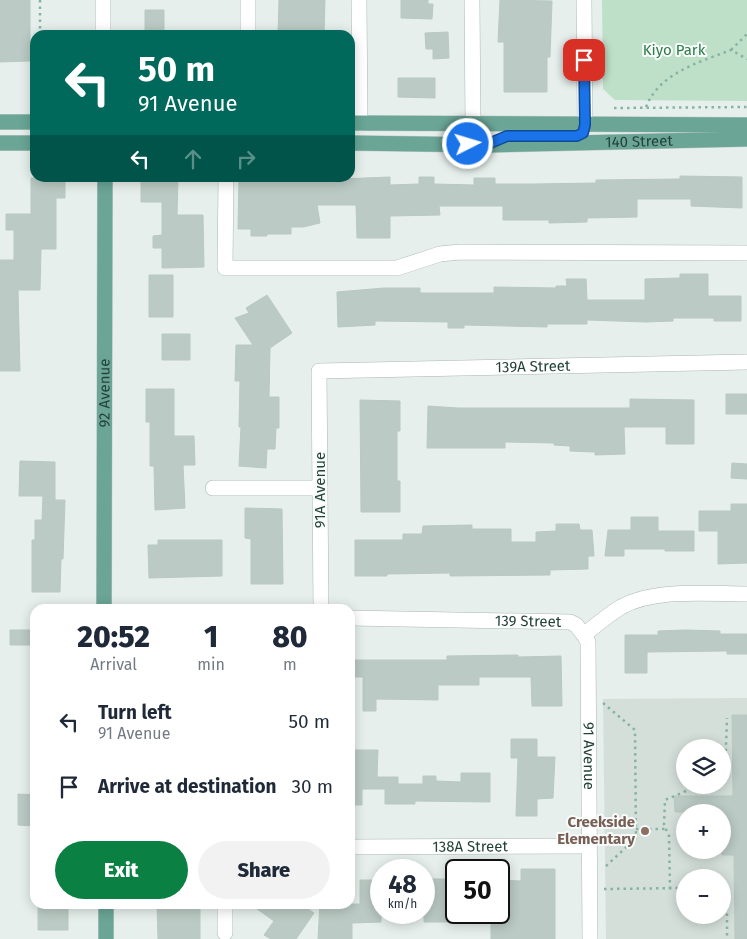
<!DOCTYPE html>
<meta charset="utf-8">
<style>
:root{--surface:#fff;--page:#f2f2f3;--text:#1f2937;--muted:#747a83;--accent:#0b8043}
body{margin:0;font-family:"Fira Sans",sans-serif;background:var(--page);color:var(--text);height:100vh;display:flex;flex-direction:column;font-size:19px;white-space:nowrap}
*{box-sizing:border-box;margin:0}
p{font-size:16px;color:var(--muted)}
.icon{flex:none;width:28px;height:28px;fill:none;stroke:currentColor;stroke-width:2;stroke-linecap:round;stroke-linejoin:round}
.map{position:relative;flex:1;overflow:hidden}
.sheet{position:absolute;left:30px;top:604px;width:325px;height:305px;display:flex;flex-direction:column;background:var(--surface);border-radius:15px;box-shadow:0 2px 12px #0003}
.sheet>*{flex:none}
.top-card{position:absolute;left:30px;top:30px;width:325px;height:152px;border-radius:15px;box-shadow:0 2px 12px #0003;background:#00695c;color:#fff;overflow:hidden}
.buttons{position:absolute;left:676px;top:739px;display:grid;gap:10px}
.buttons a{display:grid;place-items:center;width:55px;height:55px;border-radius:50%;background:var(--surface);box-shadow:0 2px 12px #0003;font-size:25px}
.speed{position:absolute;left:370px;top:859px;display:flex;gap:10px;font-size:25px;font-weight:700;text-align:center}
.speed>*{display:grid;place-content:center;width:65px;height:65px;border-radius:50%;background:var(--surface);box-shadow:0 2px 12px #0003;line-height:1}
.speed small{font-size:12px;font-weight:400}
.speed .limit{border:2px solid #111;border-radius:8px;background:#fff;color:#111}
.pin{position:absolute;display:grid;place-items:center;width:42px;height:42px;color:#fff;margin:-21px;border-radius:10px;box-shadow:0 2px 8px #0006}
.me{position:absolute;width:55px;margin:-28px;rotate:85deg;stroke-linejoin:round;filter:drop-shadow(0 0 4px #0008)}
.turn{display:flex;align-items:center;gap:18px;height:105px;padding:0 25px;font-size:22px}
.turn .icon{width:65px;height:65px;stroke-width:2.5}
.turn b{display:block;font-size:35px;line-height:42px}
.lanes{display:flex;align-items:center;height:48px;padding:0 25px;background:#0003;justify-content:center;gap:25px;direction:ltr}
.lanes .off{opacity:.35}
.eta{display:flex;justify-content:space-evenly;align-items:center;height:85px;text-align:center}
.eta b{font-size:30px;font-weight:800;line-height:35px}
.action{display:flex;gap:10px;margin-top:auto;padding:10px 25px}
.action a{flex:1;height:58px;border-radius:30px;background:var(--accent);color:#fff;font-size:20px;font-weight:800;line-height:58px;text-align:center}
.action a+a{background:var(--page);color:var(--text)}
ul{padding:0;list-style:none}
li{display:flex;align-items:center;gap:15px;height:65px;padding:0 25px}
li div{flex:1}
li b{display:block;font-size:19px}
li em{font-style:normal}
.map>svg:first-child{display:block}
.built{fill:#d4dfda;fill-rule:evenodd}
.green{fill:#bfe0c8}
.building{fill:#bbcac4;stroke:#b8c9c2}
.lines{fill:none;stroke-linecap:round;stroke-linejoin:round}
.minor-casing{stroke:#a8b8b2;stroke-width:16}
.major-casing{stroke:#c2cac8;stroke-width:16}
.path{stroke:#86b3a5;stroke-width:2.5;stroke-dasharray:2.5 4;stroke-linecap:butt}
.minor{stroke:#fff;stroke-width:15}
.major{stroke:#6aa596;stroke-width:15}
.route-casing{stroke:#114b97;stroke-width:12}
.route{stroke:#1a73e8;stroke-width:9}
.education-dot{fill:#8d6e63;stroke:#f7fbf9;stroke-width:2}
.labels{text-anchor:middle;stroke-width:4;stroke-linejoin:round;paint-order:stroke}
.park-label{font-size:15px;fill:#2d7a4b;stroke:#f7fbf9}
.street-label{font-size:15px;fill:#24423a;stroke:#f7fbf9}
.education-label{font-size:15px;font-weight:bold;fill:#785e54;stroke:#f7fbf9;text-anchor:end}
</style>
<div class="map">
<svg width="747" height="939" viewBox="0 0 747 939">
<rect width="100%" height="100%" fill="#e6efeb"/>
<!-- built -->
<path class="built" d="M747 698V939H606L603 699ZM685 748H722V785H685ZM685 812H722V850H685ZM685 878H722V915H685Z"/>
<!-- green -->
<path class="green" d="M602 0H747V101L615 100 603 89Z"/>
<!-- building -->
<path class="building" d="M0 0H30V61L0 62Z
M279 0H325L324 35H278Z
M401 0H428V4H433L432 19 401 18Z
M500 0 552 1 550 57H547V92H504V42H498Z
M145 10H164V35H145Z
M448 32 449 58 433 59V49H426L425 33Z
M398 78H435V98L398 97Z
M680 176 742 177V208L691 206V199H637V217L587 218V222L549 223V220H503V206H439L440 215 390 216V238H357L356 205H317L320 223 303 227H291V234H267V236H251V229H238L239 179 314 180 390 177V185L419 184V177H434V184L474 185V178H495V184H534L596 183V180L680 179Z
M31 178H65V198H56V249H41L40 290H18L20 371H0V260H14V230H6V214H31Z
M141 178H178L177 215H203L204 267 162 268V248H153V236L162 235V202H141Z
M680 274H708V296H741V321H714V318H673V321L646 322 587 320V324H547V327L464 325V328H448V322L375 321V325L338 327 337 292 384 288H420V293H494V287L556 288V286H567L566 279H586L587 300H645V279L680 278Z
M149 275H173V317H149Z
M267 295 292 333 270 348 269 397H279V428H276L275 449H267L266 468 239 466 241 427H239L240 381H235L236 345H253L235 318 249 313 246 308Z
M162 334H190V360H162Z
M146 389H174V436H194L195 465H183L185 508 155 510 154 466H150V422H146Z
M726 394H747V414H726Z
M630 399 694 400V444H666V427H624L625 454 595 455V452L570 451V446L554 445V443L505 442V448H427L428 406 458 408H630Z
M360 400 400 401V431H397V481H400V512H361Z
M20 461 55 462V500H65L63 559H61L60 592H32V540H35V520H42L43 496H19Z
M732 463 747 464V479L731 478Z
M731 504H747V563L718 564V531H699V511H731Z
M245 508 282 509 283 584H251V539L245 538Z
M631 517H658V531H694V551H665V549H624V556H605L608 530H631Z
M556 524H579L580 530H592L594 556H588V569L550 570V575L450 576V573L387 574V576H355V540H403V534H422L423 526 472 525V529H511V542H536V532L556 531Z
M158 540H222V576L149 578 148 545H158Z
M10 630H35V645H10Z
M685 630 720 631V634H747V654H727V651L647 652V673H625V635H658V631Z
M518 655V657L561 656 562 706H532L531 677H479V685H438V700L376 699V711H363V677H350V660H447V656Z
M732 715H747V939H735L734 855H722V812H675L674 796H733Z
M511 739H537V757H555L553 798 537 799V816H516L518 758H511Z
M350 750H378L377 777H398V784H423V776H436V781L461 782V773H490V802L415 801V804H385V789H362V805H350Z
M18 794 35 795V826L18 825Z
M521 869H555V939H491V912H499V880L521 881Z
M424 879H456V922H424Z
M360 880H381V922L352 923V939H318L320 904H360Z
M38 904H68V930H38Z
M157 904H200V939H158Z
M250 904H300L314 913 296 939H271L264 935 274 921Z"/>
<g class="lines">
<defs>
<g id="minor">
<path d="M103 0V35"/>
<path d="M248 0V35"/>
<path d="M359 0 360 123"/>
<path d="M472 0 473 124"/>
<path d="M584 0 585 125"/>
<path d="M226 178 225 268H397L440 254 460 252 747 253"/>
<path d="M213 488H320"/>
<path id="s1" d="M321 609 319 371 747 362"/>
<path id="s2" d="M350 618 570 622 576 625 584 635C596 625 608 615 621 607 655 588 709 594 747 594"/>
<path id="s3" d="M584 635 588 642 590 939"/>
<path id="s4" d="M350 847 589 846"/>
<path d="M225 904V933"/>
</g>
<g id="major">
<path d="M0 122H35"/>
<path d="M350 123 747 125"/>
<path d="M0 143H35"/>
<path id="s5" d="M350 143 488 145 747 139"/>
<path id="s6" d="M104 609 105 178"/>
<path d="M106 904V939"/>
</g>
</defs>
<!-- minor casing -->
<use href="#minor" class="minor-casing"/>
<!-- major casing -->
<use href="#major" class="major-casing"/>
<!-- path -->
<path class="path" d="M40 0V35
M731 50 747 34
M646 107C659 73 700 62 731 50L747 59
M614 108 747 107
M603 703 635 730 636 838 605 867
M722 775 725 774 727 718
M636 829H666
M722 888 727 911V939
M604 889 685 888
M670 889 669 836 664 825 665 800 700 785"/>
<!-- minor -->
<use href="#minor" class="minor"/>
<!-- major -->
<use href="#major" class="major"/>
</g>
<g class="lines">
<defs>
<path id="route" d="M468 144H488L507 136H577L583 133 585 125 584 60"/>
</defs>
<!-- route casing -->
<use href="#route" class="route-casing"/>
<!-- route -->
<use href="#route" class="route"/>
</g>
<!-- markers -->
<circle class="education-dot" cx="645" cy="831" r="5"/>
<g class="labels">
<!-- park labels -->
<g class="park-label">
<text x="674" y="55">Kiyo Park</text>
</g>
<!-- street labels -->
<g class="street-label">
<text dy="5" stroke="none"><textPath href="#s5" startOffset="289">140 Street</textPath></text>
<text dy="5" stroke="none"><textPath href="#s1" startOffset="452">139A Street</textPath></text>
<text dy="5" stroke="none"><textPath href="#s6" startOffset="216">92 Avenue</textPath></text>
<text transform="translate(320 490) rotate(-90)" y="5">91A Avenue</text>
<text dy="5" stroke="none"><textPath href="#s2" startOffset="178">139 Street</textPath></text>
<text dy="5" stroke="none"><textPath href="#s3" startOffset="122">91 Avenue</textPath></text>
<text dy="5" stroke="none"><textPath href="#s4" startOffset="120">138A Street</textPath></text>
</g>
<!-- education labels -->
<g class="education-label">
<text x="635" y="827">Creekside<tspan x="635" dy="17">Elementary</tspan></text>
</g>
</g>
</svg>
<div class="buttons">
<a><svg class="icon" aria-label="layers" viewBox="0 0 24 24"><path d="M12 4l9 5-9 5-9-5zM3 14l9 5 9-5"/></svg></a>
<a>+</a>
<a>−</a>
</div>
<div class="speed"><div>48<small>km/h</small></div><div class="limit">50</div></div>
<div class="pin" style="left:584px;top:60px;background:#d93025"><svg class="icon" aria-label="arrive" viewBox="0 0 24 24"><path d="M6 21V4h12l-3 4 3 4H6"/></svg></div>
<svg class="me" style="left:468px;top:144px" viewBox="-20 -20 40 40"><circle r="17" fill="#1a73e8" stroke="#fff" stroke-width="3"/><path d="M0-11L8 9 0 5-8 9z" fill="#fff"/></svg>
<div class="top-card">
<div class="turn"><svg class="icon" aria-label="left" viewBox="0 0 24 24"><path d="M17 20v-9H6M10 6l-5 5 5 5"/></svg><div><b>50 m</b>91 Avenue</div></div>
<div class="lanes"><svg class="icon" aria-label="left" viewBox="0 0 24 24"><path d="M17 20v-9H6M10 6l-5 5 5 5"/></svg><svg class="icon off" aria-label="ahead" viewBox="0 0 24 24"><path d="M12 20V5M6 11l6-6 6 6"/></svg><svg class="icon off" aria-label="right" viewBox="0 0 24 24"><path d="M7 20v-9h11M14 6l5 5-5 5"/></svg></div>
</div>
<section class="sheet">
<div class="eta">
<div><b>20:52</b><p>Arrival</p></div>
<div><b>1</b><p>min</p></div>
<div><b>80</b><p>m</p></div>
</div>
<ul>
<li><svg class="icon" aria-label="left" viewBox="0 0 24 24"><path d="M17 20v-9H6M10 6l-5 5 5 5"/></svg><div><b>Turn left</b><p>91 Avenue</p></div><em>50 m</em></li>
<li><svg class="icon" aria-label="arrive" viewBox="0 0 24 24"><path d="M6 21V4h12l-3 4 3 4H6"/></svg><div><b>Arrive at destination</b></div><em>30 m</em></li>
</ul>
<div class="action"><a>Exit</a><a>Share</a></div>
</section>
</div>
